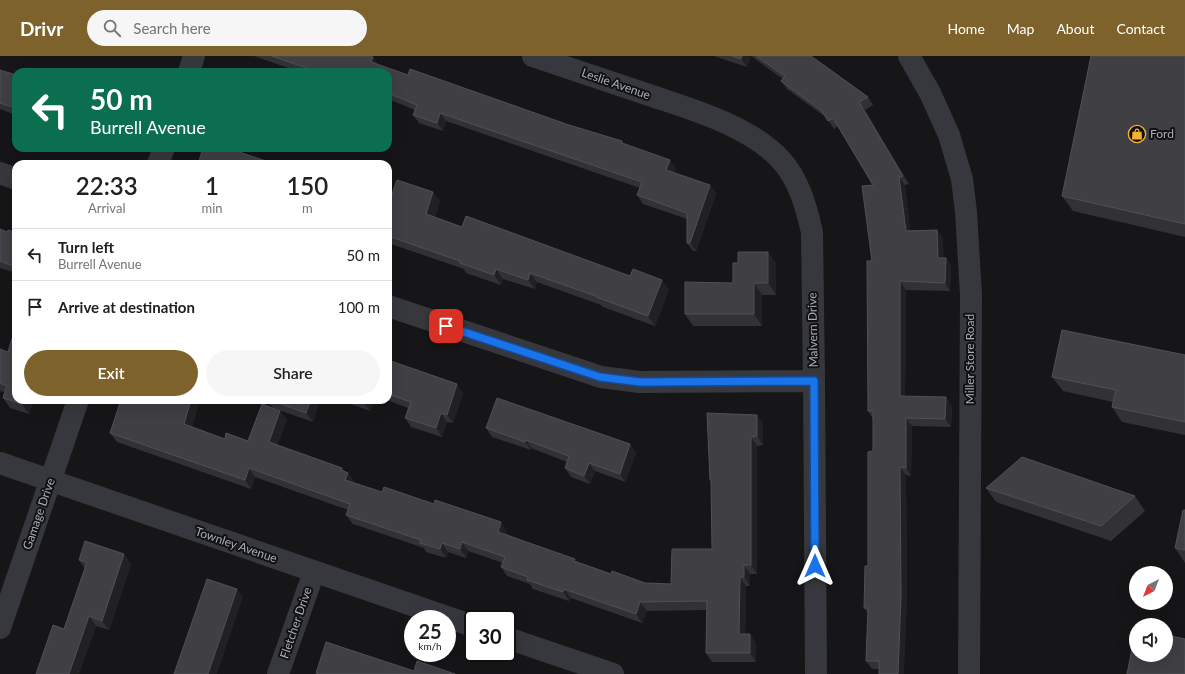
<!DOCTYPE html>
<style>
:root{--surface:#fff;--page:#f6f6f6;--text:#202124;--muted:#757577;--line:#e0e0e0;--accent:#7e622b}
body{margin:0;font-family:Lato,sans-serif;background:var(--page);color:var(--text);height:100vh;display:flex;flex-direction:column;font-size:15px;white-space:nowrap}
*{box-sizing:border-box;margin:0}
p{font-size:13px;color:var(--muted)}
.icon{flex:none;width:22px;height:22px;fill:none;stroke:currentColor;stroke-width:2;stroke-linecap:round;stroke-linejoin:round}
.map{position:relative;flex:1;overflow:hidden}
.drawer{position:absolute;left:12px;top:104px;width:380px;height:244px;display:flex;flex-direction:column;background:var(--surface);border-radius:12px;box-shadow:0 4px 16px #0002}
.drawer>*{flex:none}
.top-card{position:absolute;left:12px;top:12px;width:380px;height:84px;border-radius:12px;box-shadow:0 4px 16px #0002;background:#0b6e4f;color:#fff;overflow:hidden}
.needle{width:26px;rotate:222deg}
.controls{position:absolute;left:1129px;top:510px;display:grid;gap:8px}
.controls a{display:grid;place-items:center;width:44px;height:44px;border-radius:50%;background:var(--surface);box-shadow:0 4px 16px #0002;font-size:20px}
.speed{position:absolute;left:404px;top:554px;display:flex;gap:8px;font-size:20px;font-weight:700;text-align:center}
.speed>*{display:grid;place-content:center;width:52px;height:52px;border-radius:50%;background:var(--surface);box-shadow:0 4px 16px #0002;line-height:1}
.speed small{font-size:10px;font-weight:400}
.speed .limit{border:2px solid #111;border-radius:6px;background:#fff;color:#111}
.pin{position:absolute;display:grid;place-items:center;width:34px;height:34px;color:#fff;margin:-17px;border-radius:8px;box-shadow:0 2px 6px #0006}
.me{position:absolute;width:44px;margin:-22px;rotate:0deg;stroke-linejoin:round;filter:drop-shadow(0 0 3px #0008)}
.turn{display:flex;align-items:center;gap:14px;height:84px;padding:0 12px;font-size:18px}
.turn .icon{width:52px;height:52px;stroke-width:2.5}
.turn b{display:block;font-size:28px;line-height:34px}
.eta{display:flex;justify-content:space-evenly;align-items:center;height:68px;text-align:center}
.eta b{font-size:24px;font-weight:600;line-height:28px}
.primary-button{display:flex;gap:8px;margin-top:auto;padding:8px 12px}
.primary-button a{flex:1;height:46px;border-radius:24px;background:var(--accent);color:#fff;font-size:16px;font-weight:600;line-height:46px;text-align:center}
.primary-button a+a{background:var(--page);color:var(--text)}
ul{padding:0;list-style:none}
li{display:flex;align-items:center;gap:12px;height:52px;padding:0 12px;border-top:1px solid var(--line)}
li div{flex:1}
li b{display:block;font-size:15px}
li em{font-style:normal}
header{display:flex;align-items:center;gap:24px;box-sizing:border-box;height:56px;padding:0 20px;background:var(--accent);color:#fff}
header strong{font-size:19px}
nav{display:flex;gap:22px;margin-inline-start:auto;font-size:14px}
.search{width:280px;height:36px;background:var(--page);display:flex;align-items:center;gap:10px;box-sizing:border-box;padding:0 14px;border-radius:22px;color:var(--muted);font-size:15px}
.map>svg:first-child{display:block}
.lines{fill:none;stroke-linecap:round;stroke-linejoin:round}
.street{stroke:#37383d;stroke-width:22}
.wall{fill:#323236}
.shaded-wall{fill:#212124}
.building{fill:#3f3f44;stroke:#4f5156}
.route-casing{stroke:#114b97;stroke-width:10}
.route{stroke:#1a73e8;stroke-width:7}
.labels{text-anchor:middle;stroke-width:4;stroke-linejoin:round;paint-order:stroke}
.street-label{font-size:12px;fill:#a8adb8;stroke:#111113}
.poi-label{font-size:12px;fill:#a8adb8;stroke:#111113;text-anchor:start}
</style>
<header>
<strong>Drivr</strong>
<div class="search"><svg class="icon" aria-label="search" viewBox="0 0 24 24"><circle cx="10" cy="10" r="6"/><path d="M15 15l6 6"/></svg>Search here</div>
<nav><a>Home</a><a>Map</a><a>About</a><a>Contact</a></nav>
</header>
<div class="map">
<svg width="1185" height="618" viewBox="0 0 1185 618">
<rect width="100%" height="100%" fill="#161618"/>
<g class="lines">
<!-- street -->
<path class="street" d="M533 0C571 13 608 25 646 38 690 53 749 69 781 104 799 124 806 150 812 176L814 325 816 618
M909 0 930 37 949 79 962 123 966 156 971 239 969 618
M189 16 194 0
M158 108 164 92
M0 117 16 123
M388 250 601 321 640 326 814 325
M0 407 473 570
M0 572 78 344
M507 582 613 618
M278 618 314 516"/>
</g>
<!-- wall -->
<path class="wall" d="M254 0H371L378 8 408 19 624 88 676 112 674 117 710 129 716 138 696 195H693L687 187V163L643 148 637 139 640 132 446 65 443 75 419 67 413 59 415 54 388 43V16H300Z
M714 0H811L868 41 873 49 865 54 909 128 905 129 910 175 943 182V202H946L951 210 950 235 906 234 905 340 952 349 951 371 912 370 911 420 906 419 907 549 879 613H872L866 605 868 557 864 552 868 510 873 395V363L868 355 872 205 873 129 838 70 834 73 827 62 787 33 781 25 783 23 751 0 747 11Z
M1185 0V181L1073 155 1062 140Z
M0 14 16 19V59L0 53Z
M388 140 391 141 440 145 435 161 462 171 630 220 662 224 669 234 655 270 603 251 601 249 537 226 535 233 503 223 501 229 466 217 464 213 388 187Z
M0 173 7 176 16 177V217L0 212Z
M768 196 776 208V239H762V270H693L685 258 733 227 738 207Z
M0 293 16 344H34L29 358 10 352 3 342 4 336 0 335Z
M1185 299V379L1122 366 1112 351 1113 346 1063 335 1052 321Z
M388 304 463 337 453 367 447 366 442 381 411 371 405 362 408 352 387 344H388Z
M136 344H200L192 371 225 383 248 385 280 355 287 364 277 389 342 412 345 416 348 417 354 426V427L382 436 507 475 506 478 577 507 611 518 645 527 671 528 712 493V427L710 424 757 359 763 368V389L757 390V518H750V530H746L745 578 756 587V606H712L706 597V554L647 555 642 567 571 542 569 545 533 533 530 528 507 520 501 511 503 507 468 495 466 502 448 496 446 502 426 496 424 492 353 468 346 459 348 454 255 421 251 433 117 386 110 377 135 348Z
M267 344H320L313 366 273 352Z
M339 344H374L370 355Z
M486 372 630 388 636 397 625 426 595 415 590 428 571 421 565 412 567 406 531 392V394L492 381Z
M986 432 1135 440 1145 455 1111 485 996 446Z
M1185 454V507L1175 492Z
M124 498 131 508 109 574 96 570 79 618H36L64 573 85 513 79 504Z"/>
<!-- shaded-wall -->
<path class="shaded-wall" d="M742 0H751L747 11 741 3Z
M373 1 379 9 371 6Z
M859 46 865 54 909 128 903 120Z
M440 57 446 65 443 75 437 67Z
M670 104 676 112 672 122 666 114Z
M899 121 905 129 911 183 906 175Z
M710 129 716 138 696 195 690 187Z
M433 136 440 145 433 167 426 158Z
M937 174 943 182 944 210 938 202Z
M768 196 776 208V239L768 227Z
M946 202 951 210 950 235 945 227Z
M496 213 503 223 501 229 494 219Z
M530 217 537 226 535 233 528 224Z
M662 224 669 234 655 270 648 260Z
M900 225 906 234 905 348 900 340Z
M754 227 762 239V270L754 258Z
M457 328 463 337 453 367 447 359Z
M946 341 952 349 951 371 945 363Z
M23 344H34L29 358 22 348Z
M191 344H200L190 377 184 368Z
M311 344H320L313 366 306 357Z
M364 344H374L370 355 364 346Z
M280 355 287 364 275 395 269 386Z
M441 357 447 366 442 381 436 372Z
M757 359 763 368V389L757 380Z
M906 362 912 370 911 420 906 412Z
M751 381 757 390V518L751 509Z
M526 384 531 392V394L525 386Z
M630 388 636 397 625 426 620 418Z
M589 407 595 415 590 428 584 420Z
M900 411 906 419 907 549 904 618H898Z
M249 412 255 421 251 433 245 424Z
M342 412 347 419 348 417 354 426 352 433 345 424 341 414Z
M501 466 507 475 504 484 498 476Z
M462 486 468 495 466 502 460 493Z
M442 487 448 496 446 502 440 493Z
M124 498 131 508 109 574 102 565Z
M744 509 750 518V530L744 521Z
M740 521 746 530 745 587 739 578Z
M237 533 243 541 217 618H208Z
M564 533 571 542 569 545 563 536Z
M640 546 647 555 642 567 636 558Z
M89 560 96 570 79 618H69Z
M750 578 756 587V606L750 597Z"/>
<!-- building -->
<path class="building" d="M272 0H371L373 1 371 6 408 19 410 13 569 69 622 85V87L670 104 666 114 710 129 690 187H687V157L637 139 642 126 440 57 437 67 413 59 417 49 388 37V16H318Z
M732 0H742L741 3Z
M756 0H811L868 41 859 46 903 120 899 121 906 175 937 174 938 202H946L945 227 900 225V340L946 341 945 363 906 362V412L900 411 901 541 898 618H879V605H866L868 552H864L865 510H868V396L873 395V355H868L867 205H872L862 130 873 129 833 62 828 65 822 55 781 25 785 20Z
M1091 0H1185V168L1062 140Z
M0 14 16 19V52L0 47Z
M203 92H227L275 108H198Z
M397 124 433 136 426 158 462 171 466 160 630 220 633 213 662 224 648 260 596 241V240L530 217 528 224 496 213 494 219 460 207V205L388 180V140L391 141Z
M0 173 7 176 8 174 16 177V211L0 205Z
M738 196H768V227H754V258H685V226L733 227V207H738Z
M1062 274 1185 299V366L1112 351 1116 334 1052 321Z
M13 279 16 280V344H23L22 348 3 342 7 330 0 327V293L8 296Z
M388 304 457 328 447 359 441 357 436 372 405 362 411 346 388 338Z
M497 342 630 388 620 418 589 407 584 420 565 412 569 400 526 384 525 386 486 372Z
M121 344H124L135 348 136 344H191L184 368 225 383 226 377 248 385 262 348 280 355 269 386 342 412 341 414 348 417 345 424 382 436 384 431 434 448 435 444 501 466 498 476 575 503 574 505 611 518 612 515 645 527 671 528 672 493H712L711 424H710L707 357 757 359V380L751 381V509H744V521H740L739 578H750V597H706L707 545 640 546 636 558 564 533 563 536 527 524 528 521 501 511 505 501 462 486 460 493 442 487 440 493 420 487 421 484 346 459 350 448 249 412 245 424 110 377Z
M270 344H311L306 357Z
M358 344H364V346Z
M1022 401 1135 440 1101 470 986 432Z
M1183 454H1185V494L1175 492Z
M85 485 124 498 102 565 89 560 69 618H36L53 569 64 573 87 506 79 504Z
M207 523 237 533 208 618H174Z
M1136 573V599H1166V579L1185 583V618H1127Z
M326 586 414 615 417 605 455 618H319L316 617Z"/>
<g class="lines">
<defs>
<path id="route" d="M446 270 600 321 640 326 814 325 815 510"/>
</defs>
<!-- route casing -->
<use href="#route" class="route-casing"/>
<!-- route -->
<use href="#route" class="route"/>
</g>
<!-- icons -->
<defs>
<symbol id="shop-ring" viewBox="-11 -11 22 22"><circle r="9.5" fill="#111113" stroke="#f2b134" stroke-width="1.5"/><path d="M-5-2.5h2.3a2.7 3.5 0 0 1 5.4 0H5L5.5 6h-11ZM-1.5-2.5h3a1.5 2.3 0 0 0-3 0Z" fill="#f2b134"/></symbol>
</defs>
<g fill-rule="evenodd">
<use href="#shop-ring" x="1127" y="68" width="20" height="20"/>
</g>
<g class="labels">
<!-- street labels -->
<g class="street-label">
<text transform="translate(616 28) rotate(19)" y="4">Leslie Avenue</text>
<text transform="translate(813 274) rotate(-91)" y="4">Malvern Drive</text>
<text transform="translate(970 303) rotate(-90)" y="4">Miller Store Road</text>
<text transform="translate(39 458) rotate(-71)" y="4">Gamage Drive</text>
<text transform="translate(236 489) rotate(19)" y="4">Townley Avenue</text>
<text transform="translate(296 567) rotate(-71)" y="4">Fletcher Drive</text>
</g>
<!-- poi labels -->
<g class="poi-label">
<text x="1150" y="82">Ford</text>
</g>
</g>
</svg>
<div class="controls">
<a><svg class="needle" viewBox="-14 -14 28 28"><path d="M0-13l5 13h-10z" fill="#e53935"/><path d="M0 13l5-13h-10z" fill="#757577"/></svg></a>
<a><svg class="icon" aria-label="sound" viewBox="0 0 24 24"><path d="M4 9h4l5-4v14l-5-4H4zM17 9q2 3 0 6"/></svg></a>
</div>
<div class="speed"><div>25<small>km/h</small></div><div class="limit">30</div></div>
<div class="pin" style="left:446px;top:270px;background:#d93025"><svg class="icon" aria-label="arrive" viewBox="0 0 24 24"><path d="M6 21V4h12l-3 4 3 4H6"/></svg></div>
<svg class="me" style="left:815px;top:510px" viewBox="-20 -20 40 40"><path d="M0-17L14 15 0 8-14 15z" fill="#1a73e8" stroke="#fff" stroke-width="4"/></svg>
<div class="top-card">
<div class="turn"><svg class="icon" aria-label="left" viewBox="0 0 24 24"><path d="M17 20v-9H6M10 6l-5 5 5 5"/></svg><div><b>50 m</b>Burrell Avenue</div></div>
</div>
<section class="drawer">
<div class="eta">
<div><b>22:33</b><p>Arrival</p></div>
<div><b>1</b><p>min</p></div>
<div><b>150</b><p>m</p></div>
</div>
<ul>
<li><svg class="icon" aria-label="left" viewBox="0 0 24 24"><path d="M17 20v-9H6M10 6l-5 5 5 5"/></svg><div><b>Turn left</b><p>Burrell Avenue</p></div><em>50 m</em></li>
<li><svg class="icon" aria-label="arrive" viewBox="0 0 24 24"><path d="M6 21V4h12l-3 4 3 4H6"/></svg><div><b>Arrive at destination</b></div><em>100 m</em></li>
</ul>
<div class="primary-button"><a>Exit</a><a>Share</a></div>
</section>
</div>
